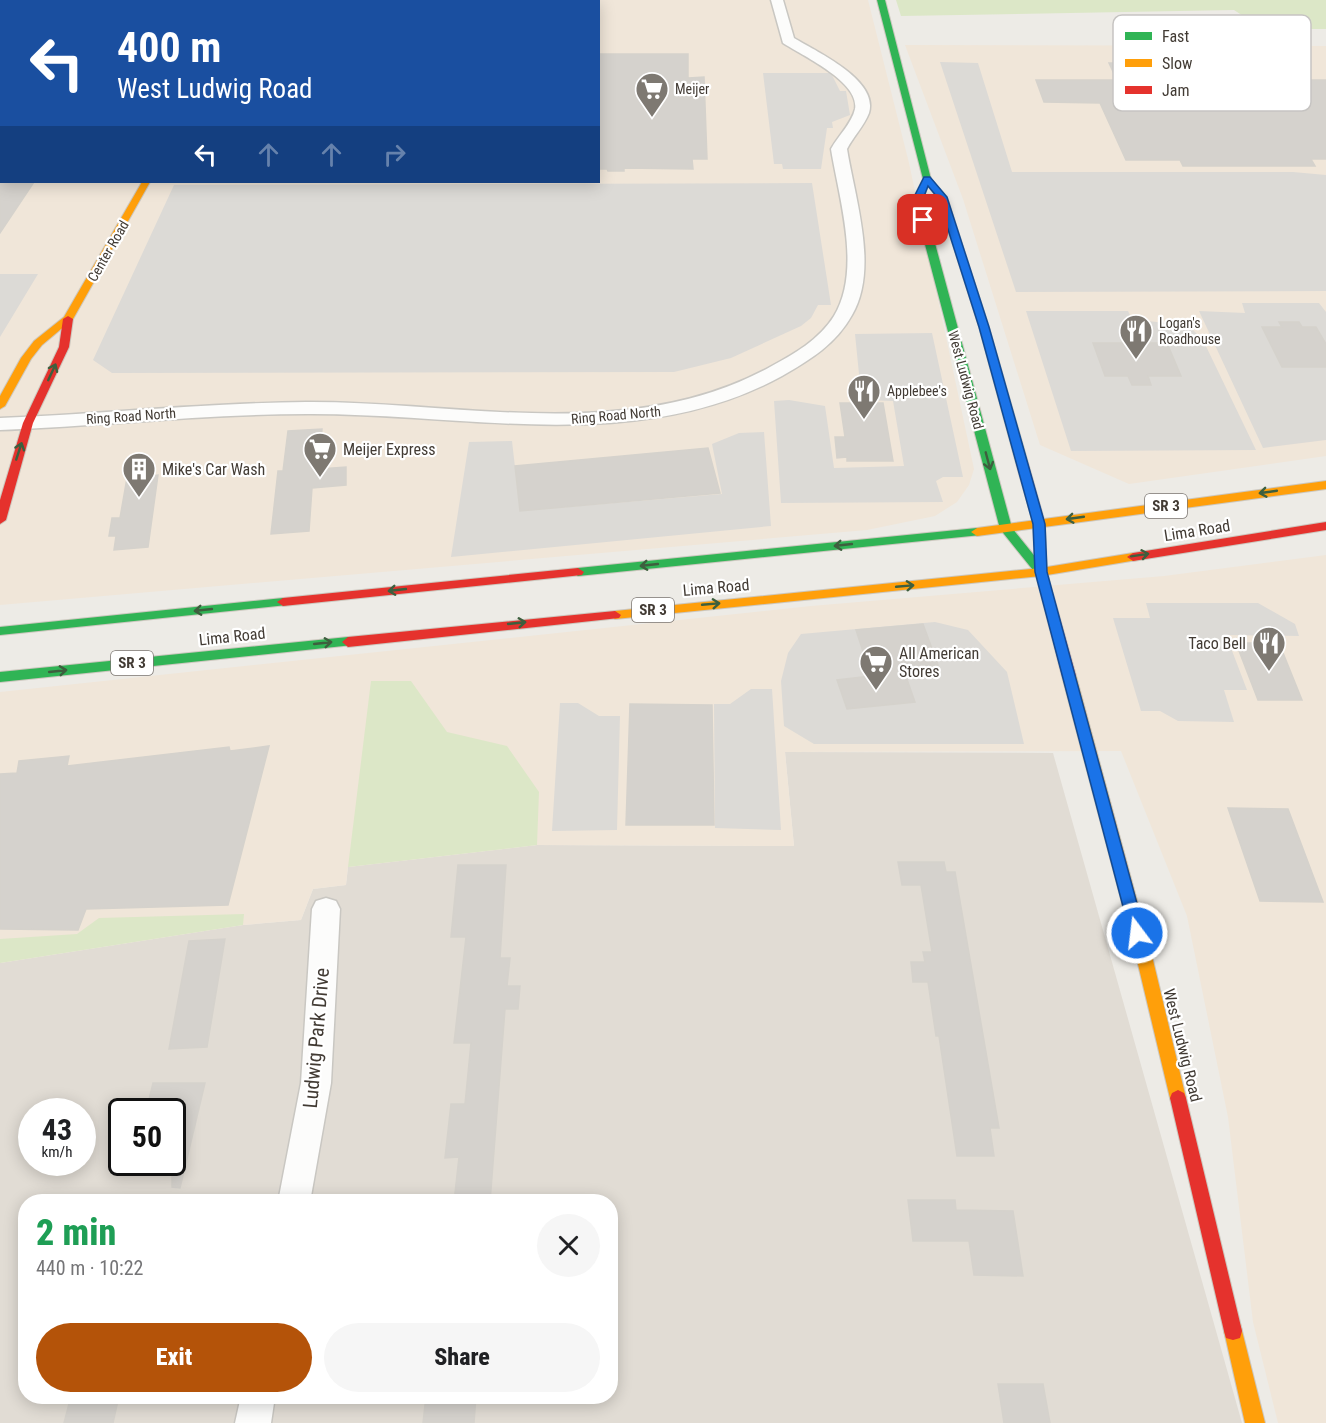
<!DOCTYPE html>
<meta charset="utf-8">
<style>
:root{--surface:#fff;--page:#f6f6f6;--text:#202124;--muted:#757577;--accent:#b45309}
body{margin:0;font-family:"Roboto Condensed",sans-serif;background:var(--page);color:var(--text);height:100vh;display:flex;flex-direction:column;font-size:22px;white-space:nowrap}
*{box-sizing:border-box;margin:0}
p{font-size:20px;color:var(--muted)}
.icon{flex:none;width:33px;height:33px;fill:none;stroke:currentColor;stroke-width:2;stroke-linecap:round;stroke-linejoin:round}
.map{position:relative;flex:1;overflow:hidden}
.panel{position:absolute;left:18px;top:1194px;width:600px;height:210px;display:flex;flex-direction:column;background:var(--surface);border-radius:24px;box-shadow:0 3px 15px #0003}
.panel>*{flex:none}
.hud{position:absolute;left:0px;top:0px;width:600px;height:183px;box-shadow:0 3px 15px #0003;background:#1a4fa0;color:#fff;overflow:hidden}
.speed{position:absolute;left:18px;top:1098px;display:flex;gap:12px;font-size:30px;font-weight:700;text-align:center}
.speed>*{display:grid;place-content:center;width:78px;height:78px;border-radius:50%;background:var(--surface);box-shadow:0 3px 15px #0003;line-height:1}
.speed small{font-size:15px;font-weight:400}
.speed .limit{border:3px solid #111;border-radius:9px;background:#fff;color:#111}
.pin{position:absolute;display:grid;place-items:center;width:51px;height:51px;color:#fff;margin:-26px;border-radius:12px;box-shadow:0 3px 9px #0006}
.me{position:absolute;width:66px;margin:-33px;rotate:345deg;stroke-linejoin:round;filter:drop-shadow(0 0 4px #0008)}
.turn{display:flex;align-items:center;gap:21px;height:126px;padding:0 18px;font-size:27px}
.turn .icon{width:78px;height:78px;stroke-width:2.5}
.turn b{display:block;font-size:42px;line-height:51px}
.lanes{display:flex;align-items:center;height:57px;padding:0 18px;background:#0003;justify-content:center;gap:30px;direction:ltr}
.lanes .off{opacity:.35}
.round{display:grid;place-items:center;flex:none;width:63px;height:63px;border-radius:32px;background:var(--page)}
.overview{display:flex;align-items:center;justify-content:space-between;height:102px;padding:0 18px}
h1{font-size:36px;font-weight:800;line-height:45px;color:#1e9e55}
.button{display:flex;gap:12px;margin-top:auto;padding:12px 18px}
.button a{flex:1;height:69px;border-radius:36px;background:var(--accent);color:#fff;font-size:24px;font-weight:800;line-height:69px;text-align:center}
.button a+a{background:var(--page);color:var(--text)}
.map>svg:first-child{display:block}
.residential{fill:#e1dcd4;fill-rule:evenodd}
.commercial{fill:#f0e6d9;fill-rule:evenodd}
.green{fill:#dce7c7}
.parking{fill:#dcdad6}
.building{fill:#d5d2cd;stroke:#d5d2cc;stroke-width:1.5}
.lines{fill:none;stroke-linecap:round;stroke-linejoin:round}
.street-casing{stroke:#c9c7c2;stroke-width:3}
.fast-casing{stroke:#ccc7be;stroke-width:2}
.slow-casing{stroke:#ccc7be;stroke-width:2}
.jam-casing{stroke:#ccc7be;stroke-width:2}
.street{fill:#fcfcfb;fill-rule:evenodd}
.fast{fill:#30b455;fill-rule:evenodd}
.slow{fill:#ff9f0a;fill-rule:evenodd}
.jam{fill:#e5322d;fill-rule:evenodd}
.oneway{stroke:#3d5f3e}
.route{fill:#1a73e8;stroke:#114b97;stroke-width:1.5}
.labels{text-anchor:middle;stroke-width:4.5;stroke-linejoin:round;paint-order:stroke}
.far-poi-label{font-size:14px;fill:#423b34;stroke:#fff;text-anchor:start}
.far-street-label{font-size:14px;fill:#423b34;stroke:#fff}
.shield{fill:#fff;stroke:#7b7671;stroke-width:1.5}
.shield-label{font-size:15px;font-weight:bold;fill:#423b34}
.poi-label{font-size:16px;fill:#423b34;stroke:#fff;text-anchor:start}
.street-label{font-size:16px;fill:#423b34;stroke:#fff}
.near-street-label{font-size:20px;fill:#423b34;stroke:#fff}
.key{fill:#fff;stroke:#c6c4c2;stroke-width:1.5}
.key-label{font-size:16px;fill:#423b34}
</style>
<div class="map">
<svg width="1326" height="1423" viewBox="0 0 1326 1423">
<rect width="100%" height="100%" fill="#edebe6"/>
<!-- residential -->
<path class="residential" d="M785 752 1053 753 1242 1423H0V963L243 925 301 920 313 889 346 885 348 867 537 845 794 846ZM32 1112H82V1162H32ZM122 1112H172V1162H122ZM26 1202H610V1396H26Z"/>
<!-- commercial -->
<path class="commercial" d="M0 0H868L909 163 974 469 969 485 957 502 935 516 867 530 0 605ZM2 2H598V182H2Z
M905 45 1326 46V456L1129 484 1040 445 963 199Z
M1326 555V1423H1278L1253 1322 1228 1117 1187 916 1121 751 785 752 794 846 537 845 348 867 346 885 313 889 301 920 243 925 0 963V692L811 606 1164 576Z"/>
<!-- green -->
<path class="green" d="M896 0H1326V29H1263L1234 10 901 16Z
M371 681H411L447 732 507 746 539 792 537 845 348 867Z
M244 914 243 925 0 963V939L77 934 99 918Z"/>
<!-- parking -->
<path class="parking" d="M940 62 978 63 1012 172H1293L1326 175V291L1016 292Z
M763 73H831L840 91H846L850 115 832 122 833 128H827L821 169H783L782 164H774Z
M812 183 831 305H818L811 318 801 326 731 358 674 372 112 373 93 360 174 185Z
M0 274H38L0 337Z
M1242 303H1319L1326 312V440L1263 448 1199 311 1245 313Z
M1026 311H1128L1132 319 1189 326 1203 340 1256 450 1071 451Z
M932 333 963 477H943L936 481 943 502 781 503 774 401 789 400 825 406 834 468 904 466 893 401 866 400 859 374 855 334Z
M764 432 771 526 451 557 469 442 512 441 520 511 722 494 712 444 739 433Z
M1146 603H1258L1295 624 1299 636 1226 635 1247 690H1224L1234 722 1178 721 1160 711H1141L1113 618H1150Z
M935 622 968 630 1007 672 1024 744H814L784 726 781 681 788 653 801 634Z
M751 689H772L781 830 715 828 714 704H730Z
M560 703H578L599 716H620L617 830 552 831Z"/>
<!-- building -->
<path class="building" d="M598 54H688V78L704 77 707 159H692L693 169 624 168V171H608L607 169H598Z
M1109 63H1195L1198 69H1257L1264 80H1326V159H1311L1315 166H1183L1180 160H1126L1100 103 1044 102 1036 80H1117Z
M0 182H34L0 233Z
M1279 322H1299L1302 327H1316L1326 344V367H1282L1262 327H1282Z
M1093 343H1167L1181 376H1148L1151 385H1132L1128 376H1105Z
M840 403H883L893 461H847V457L837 458 835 437H845Z
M322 429 319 469 346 467V485L312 488 309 531 271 534 278 471H283L288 431Z
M708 448 720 493 520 511 515 466Z
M158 475 148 547 114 550 116 536H109L112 518H120L127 478Z
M923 624 938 665 903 668 915 702 847 709 837 680 871 676 856 630Z
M1236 643H1279L1302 700H1258Z
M630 704 712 705 714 825H626Z
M269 746 228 905 86 909 78 930 0 929V774L17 773 19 761 69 756 67 766 229 747 230 751Z
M1228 808 1288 809 1323 902 1260 901Z
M898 862H944L946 872H955L999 1128H990L994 1156H957L939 1036H936L928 982H913L911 962H925L923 952H932L921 885H902Z
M458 865H506L500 958H510L507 986H520L518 1009H505L490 1202H454L459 1157 445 1158 451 1104H465L471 1043H454L466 937H451Z
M225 939 207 1047 169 1049 189 941Z
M153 1083H205L180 1188 172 1187V1112H146Z
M908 1200H955L956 1210 1013 1211 1023 1276 974 1275 969 1241H913Z
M998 1384H1043L1050 1423H1004Z
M71 1396H119L113 1423H64Z
M426 1396H476L474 1423H423Z"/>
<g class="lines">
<defs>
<path id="street" d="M771 0H783L794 38C817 52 879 80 869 113 864 126 853 137 847 149 855 199 879 269 852 315 836 344 810 360 782 376 636 456 465 413 307 414 205 414 102 426 0 430V418C102 414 204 403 306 402 460 401 627 445 770 367 794 354 819 340 834 316 862 270 839 199 831 149 838 136 852 123 855 109 860 82 803 56 783 43Z
M326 898 336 901 340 909 331 1083 310 1202H278L301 1083 312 909 316 901Z
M241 1396H275L271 1423H235Z"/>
<path id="fast" d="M431 0H445L429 2Z
M877 0H885L931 179 947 197 989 327 1028 463 1022 466 1016 463 979 327 938 198 928 186 923 199 1012 528 1045 569 1047 572 1045 575H1037L1000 529 913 199 923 179Z
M0 35H2L0 40Z
M977 528 981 529 983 532 981 535 578 576 572 572 578 568Z
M283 598 287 599 289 602 287 605 0 635V627Z
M348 637 353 639 354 642 353 645 0 682V672Z"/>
<path id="slow" d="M142 182H150L73 319 42 345 31 359 5 406 0 409V396L21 358 34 341 64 317Z
M1326 481V489L977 536 971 532 977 528Z
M1133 553 1139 557 1137 560 1041 576 615 619 609 615 615 611 1041 568Z
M1069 671 1076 676 1152 956 1186 1098 1184 1103 1178 1106 1172 1103 1170 1098 1136 956 1062 676Z
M1233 1322 1240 1324 1242 1331 1265 1423H1245L1224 1331 1226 1324Z"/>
<path id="jam" d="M68 316 73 319 69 347 33 423 6 520 0 524V500L23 423 59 347 63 319Z
M1022 460 1028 463 1045 523 1047 572 1076 676 1069 681 1062 676 1035 572 1033 523 1016 463Z
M1326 522V530L1133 561 1127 557 1133 553Z
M578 568 584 572 582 575 283 606 277 602 283 598Z
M615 611 621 615 619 618 348 647 342 642 348 637Z
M1178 1090 1184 1093 1186 1098 1242 1331 1240 1338 1233 1340 1226 1338 1224 1331 1170 1098 1172 1093Z"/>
</defs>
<!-- street casing -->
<use href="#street" class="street-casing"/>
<!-- fast casing -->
<use href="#fast" class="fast-casing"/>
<!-- slow casing -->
<use href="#slow" class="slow-casing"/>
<!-- jam casing -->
<use href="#jam" class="jam-casing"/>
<!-- street -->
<use href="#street" class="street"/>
<!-- fast -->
<use href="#fast" class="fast"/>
<!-- slow -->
<use href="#slow" class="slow"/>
<!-- jam -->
<use href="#jam" class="jam"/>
</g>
<!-- one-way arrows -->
<defs><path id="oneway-shaft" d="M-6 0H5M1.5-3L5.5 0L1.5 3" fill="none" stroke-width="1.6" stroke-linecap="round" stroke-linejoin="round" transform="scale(1.5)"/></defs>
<g class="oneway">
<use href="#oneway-shaft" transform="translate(52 372) rotate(-65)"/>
<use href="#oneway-shaft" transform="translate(19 451) rotate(-72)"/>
<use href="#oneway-shaft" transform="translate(988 461) rotate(75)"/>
<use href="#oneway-shaft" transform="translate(1268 492) rotate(172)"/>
<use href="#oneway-shaft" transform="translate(1075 518) rotate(172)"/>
<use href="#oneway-shaft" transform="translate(843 545) rotate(174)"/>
<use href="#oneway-shaft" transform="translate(1140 555) rotate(-9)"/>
<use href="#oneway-shaft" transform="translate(649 565) rotate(174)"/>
<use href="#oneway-shaft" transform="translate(905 586) rotate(-5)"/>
<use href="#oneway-shaft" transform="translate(397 590) rotate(174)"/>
<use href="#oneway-shaft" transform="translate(711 604) rotate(-5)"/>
<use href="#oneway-shaft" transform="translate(203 610) rotate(174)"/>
<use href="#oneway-shaft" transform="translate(517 623) rotate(-6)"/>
<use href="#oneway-shaft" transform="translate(323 643) rotate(-6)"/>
<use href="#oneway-shaft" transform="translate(58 671) rotate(-6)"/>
</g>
<!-- route -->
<path class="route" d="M924 177H930L947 197 989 327 1045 524 1047 572 1145 933 1137 940 1130 933 1035 572 1033 524 979 327 938 198 928 186 923 199 928 220 923 223 919 220 913 199Z"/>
<!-- icons -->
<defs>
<symbol id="supermarket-pin" viewBox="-11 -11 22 30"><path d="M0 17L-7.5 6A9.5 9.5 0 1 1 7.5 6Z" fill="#7e7972" stroke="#fff"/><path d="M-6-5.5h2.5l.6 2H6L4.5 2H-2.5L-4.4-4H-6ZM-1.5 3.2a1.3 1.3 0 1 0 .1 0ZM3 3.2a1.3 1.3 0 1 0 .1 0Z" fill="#fff"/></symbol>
<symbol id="restaurant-pin" viewBox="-11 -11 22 30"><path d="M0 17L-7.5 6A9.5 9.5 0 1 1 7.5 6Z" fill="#7e7972" stroke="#fff"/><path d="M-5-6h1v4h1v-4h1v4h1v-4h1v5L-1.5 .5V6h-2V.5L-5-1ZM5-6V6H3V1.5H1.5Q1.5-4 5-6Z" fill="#fff"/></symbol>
<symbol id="building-pin" viewBox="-11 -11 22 30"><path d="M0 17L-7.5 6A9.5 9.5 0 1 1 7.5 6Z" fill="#7e7972" stroke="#fff"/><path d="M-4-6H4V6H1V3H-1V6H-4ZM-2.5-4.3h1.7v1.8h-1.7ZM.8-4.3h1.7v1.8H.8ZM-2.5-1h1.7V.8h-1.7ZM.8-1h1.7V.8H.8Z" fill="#fff"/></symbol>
</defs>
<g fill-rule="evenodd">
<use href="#supermarket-pin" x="633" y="70" width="38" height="52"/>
<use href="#restaurant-pin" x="1117" y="312" width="38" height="52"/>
<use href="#restaurant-pin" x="845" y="372" width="38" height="52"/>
<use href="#supermarket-pin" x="301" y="430" width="38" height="52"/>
<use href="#building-pin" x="120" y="450" width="38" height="52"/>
<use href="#restaurant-pin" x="1250" y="624" width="38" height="52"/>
<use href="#supermarket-pin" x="857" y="643" width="38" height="52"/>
</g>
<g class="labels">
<!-- far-poi labels -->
<g class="far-poi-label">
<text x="675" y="94">Meijer</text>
<text x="1159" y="328">Logan's<tspan x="1159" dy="16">Roadhouse</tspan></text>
<text x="887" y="396">Applebee's</text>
</g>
<!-- far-street labels -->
<g class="far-street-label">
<text transform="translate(108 251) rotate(-60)" y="5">Center Road</text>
<text transform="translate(966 380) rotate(75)" y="5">West Ludwig Road</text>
<text transform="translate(616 415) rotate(-5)" y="5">Ring Road North</text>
<text transform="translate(131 416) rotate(-4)" y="5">Ring Road North</text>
</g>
<!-- shield labels -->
<g class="shield">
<rect x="1145" y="494" width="42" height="24" rx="4.5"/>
<rect x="632" y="598" width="42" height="24" rx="4.5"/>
<rect x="111" y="651" width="42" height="24" rx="4.5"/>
</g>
<g class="shield-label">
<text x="1166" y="511">SR 3</text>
<text x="653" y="615">SR 3</text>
<text x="132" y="668">SR 3</text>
</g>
<!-- poi labels -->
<g class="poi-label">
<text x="343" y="455">Meijer Express</text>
<text x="162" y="475">Mike's Car Wash</text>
<text x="1246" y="649" text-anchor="end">Taco Bell</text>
<text x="899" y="659">All American<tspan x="899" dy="18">Stores</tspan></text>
</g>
<!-- street labels -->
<g class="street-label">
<text transform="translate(1197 530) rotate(-9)" y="6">Lima Road</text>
<text transform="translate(716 587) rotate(-5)" y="6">Lima Road</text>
<text transform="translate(232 636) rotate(-6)" y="6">Lima Road</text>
<text transform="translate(1183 1045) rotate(76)" y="6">West Ludwig Road</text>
</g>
<!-- near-street labels -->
<g class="near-street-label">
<text transform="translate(316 1038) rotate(-85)" y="7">Ludwig Park Drive</text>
</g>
</g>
<!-- legend -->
<rect x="1113" y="15" width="198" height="96" rx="9" class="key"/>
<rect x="1125" y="32" width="27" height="8" fill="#30b455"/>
<rect x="1125" y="59" width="27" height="8" fill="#ff9f0a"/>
<rect x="1125" y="86" width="27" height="8" fill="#e5322d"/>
<g class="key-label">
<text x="1162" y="42">Fast</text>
<text x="1162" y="69">Slow</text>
<text x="1162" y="96">Jam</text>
</g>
</svg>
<div class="speed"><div>43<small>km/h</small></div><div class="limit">50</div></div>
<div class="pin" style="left:923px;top:220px;background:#d93025"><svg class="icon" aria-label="arrive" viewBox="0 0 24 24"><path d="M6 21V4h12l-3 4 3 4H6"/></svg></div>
<svg class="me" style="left:1137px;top:933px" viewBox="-20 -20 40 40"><circle r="17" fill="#1a73e8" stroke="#fff" stroke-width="3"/><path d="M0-11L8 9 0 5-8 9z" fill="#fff"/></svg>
<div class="hud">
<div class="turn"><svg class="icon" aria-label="left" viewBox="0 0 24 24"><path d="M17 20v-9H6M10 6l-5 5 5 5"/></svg><div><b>400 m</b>West Ludwig Road</div></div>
<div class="lanes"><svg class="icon" aria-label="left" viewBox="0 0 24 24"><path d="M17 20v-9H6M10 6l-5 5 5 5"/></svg><svg class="icon off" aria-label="ahead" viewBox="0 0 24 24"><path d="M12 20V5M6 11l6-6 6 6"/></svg><svg class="icon off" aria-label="ahead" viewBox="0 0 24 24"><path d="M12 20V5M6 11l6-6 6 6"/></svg><svg class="icon off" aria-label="right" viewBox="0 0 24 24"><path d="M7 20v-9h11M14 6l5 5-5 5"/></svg></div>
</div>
<section class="panel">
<div class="overview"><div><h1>2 min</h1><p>440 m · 10:22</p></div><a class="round"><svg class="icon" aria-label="close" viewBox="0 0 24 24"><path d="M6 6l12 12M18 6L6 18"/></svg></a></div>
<div class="button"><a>Exit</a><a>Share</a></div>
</section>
</div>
